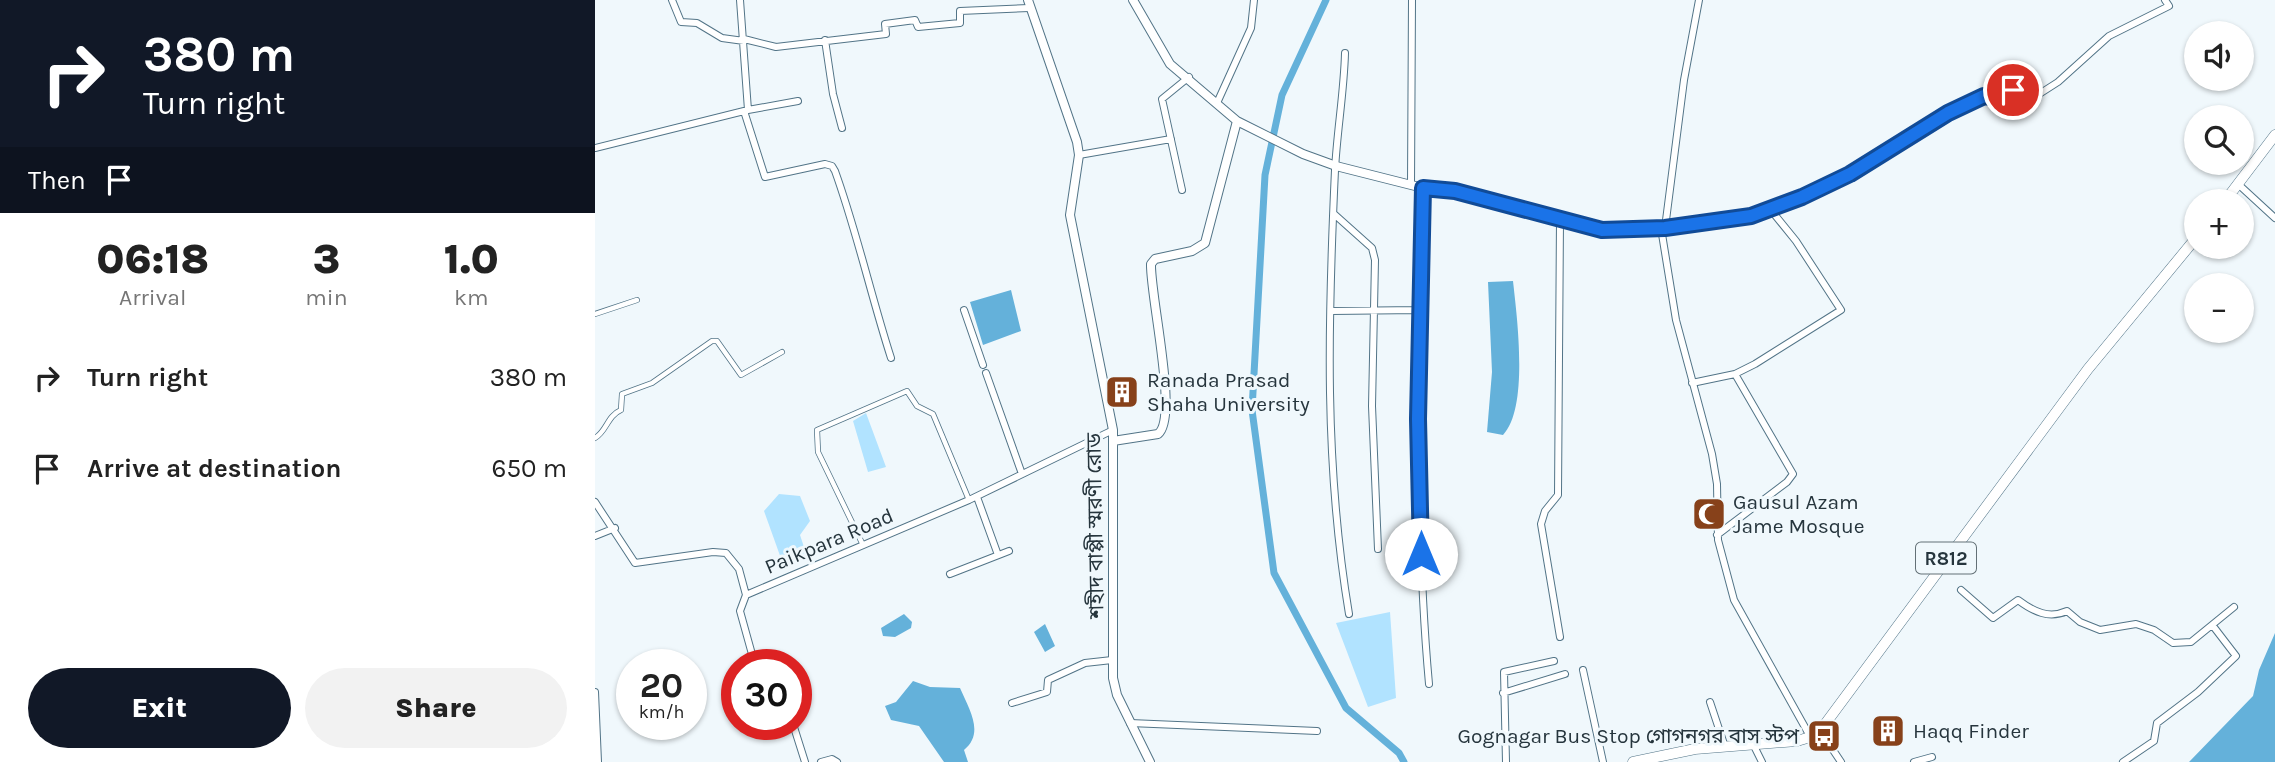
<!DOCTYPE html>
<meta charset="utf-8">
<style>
:root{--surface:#fff;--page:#f2f2f2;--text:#222;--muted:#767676;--accent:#111827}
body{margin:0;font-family:Karla,"Noto Sans Bengali",sans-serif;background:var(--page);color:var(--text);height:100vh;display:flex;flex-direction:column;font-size:26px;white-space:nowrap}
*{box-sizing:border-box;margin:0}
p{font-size:23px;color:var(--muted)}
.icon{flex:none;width:38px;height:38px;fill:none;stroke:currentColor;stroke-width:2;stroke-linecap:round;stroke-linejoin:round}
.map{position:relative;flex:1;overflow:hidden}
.details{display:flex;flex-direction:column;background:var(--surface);width:595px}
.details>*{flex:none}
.top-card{background:#111827;color:#fff;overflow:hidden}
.fabs{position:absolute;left:1589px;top:21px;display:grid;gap:14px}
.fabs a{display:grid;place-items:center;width:70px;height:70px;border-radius:50%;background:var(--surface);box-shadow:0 2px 5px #0004;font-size:35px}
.speed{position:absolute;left:21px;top:649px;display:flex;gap:14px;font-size:35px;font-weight:700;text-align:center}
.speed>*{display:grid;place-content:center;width:91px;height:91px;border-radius:50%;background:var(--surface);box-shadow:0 2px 5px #0004;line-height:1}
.speed small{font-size:18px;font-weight:400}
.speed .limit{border:10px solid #d22;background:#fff;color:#111}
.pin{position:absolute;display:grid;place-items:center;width:60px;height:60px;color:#fff;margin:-30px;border:4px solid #fff;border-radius:50%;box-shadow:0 2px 7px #0007}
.me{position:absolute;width:77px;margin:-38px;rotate:0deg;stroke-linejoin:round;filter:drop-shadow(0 0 5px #0008)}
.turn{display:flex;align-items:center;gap:24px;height:147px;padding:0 28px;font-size:32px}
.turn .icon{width:91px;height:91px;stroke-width:2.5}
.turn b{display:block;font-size:49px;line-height:60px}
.then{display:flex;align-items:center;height:66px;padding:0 28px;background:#0003;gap:14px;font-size:26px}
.eta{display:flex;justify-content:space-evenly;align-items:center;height:119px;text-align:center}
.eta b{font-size:42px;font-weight:800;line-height:49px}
.action{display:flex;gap:14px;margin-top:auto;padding:14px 28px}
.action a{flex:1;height:80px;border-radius:42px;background:var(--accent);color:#fff;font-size:28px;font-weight:800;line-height:80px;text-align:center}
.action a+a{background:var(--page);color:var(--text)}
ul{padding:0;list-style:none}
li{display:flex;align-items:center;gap:21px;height:91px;padding:0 28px}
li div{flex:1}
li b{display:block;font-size:26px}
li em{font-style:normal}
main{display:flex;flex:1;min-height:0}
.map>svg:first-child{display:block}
.green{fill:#b1e3ff}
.water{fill:#64b1da}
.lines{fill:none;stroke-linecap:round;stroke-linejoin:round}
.canal{stroke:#64b1da;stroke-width:7}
.pedestrian-casing{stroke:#527487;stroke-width:6}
.minor-casing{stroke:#527487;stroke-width:8}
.tertiary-casing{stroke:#527487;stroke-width:10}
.primary-casing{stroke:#527487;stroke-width:11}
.pedestrian{stroke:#fff;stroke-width:4.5}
.minor{stroke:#fff;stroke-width:6}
.tertiary{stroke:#fff;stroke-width:8}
.primary{stroke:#fff;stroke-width:10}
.route-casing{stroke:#114b97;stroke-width:18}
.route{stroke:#1a73e8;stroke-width:12}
.labels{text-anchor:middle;stroke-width:6;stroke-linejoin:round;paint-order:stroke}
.shield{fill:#f0f8fc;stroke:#637076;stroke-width:2}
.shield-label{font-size:19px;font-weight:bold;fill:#26353d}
.poi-label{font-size:21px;fill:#26353d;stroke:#f0f8fc;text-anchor:start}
.street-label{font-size:21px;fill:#26353d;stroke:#f0f8fc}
</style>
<main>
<section class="details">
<div class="top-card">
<div class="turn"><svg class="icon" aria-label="right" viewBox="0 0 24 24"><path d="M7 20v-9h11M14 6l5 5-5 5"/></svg><div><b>380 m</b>Turn right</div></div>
<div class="then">Then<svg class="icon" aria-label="arrive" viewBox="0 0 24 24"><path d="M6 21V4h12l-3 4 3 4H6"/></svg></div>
</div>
<div class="eta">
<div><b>06:18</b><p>Arrival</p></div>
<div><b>3</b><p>min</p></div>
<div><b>1.0</b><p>km</p></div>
</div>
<ul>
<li><svg class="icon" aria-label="right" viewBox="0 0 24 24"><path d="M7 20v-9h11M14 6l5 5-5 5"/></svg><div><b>Turn right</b></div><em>380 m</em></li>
<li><svg class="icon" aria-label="arrive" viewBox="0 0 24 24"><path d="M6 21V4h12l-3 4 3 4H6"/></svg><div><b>Arrive at destination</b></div><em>650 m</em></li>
</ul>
<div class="action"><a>Exit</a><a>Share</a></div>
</section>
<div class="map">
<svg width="1680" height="762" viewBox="0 0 1680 762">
<rect width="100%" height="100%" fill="#f0f8fc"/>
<!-- green -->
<path class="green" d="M271 413 291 467 273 472 258 421Z
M184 494 205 496 215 521 205 535 211 553 188 564 169 511Z
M795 612 801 698 773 707 741 623Z"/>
<!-- water -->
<path class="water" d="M918 281C922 317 934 408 908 435L892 432 897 372 893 282Z
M416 290 426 331 388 345 375 302Z
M309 614 317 622 316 628 300 637 288 636 286 628Z
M450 624 460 646 450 652 439 632Z
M1680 633V762H1594L1658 696 1664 670Z
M318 681 335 687 365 688C374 709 390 733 369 750L373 762H349L324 726 296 720 290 706 301 702Z"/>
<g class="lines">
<!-- canal -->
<path class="canal" d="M731 0 687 95 670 175 657 410 679 573 751 708 804 753 809 762"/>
<defs>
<path id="pedestrian" d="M0 314 42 300
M0 438C12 431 12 416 26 410L27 394 57 383 117 341H122L146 375 187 352
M268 545 223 452 222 430 312 391 322 406 338 414 374 500"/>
<path id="minor" d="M77 0 86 22 102 23 127 38 149 41
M145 0 153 110
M149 39 181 47 291 34 290 24 320 20 323 27 365 23V11L434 8
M230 40 238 94 247 128
M750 53C749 92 742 131 740 170 733 321 729 464 754 614
M622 103 656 28 659 0
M149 111 170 177 230 164 237 166 240 171C262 232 276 296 296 358
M0 148 153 110 203 101
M484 155 576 139
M1255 174 1353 113 1389 96 1400 98 1418 90 1438 98 1463 82 1514 36 1574 6 1570 0
M1643 184 1680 218
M816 185 817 0
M828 188C825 354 819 519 834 684
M587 190 567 99 594 77
M739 214 777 248 780 260 777 406 783 549
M1066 228 1081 320 1117 454 1122 484 1123 540 1139 600 1216 738
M1070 228 1089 80 1104 0
M369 310 388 365
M736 311 824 310
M391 373 427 474
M1097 383 1140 374 1160 364 1246 310 1201 241 1175 209
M382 497 403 555
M0 502 40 563 118 552 131 553 144 569 151 595 374 500 518 430
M1122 535 1192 482 1198 474 1140 374
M0 536 20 528
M355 574 414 551
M1366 590 1398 618 1423 600C1439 612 1454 619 1472 611L1485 622 1505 630 1541 624 1559 630 1578 643 1596 642 1639 607
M151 595 145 611 160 665
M965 637 946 524 950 511 963 495 965 220
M988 670 1008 762
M0 692 3 762
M908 693 970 674
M1115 702 1130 747
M417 703 452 692 453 680 490 663 517 660
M535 723 722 731
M198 724 210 762
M1226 732 1246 762
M1158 744 1167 762
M226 762 237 759 242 762
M911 762 909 672 959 661
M1319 762 1337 757
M1528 762 1559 741 1562 723 1603 692 1641 656 1618 626"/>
<path id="tertiary" d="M433 0 482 142 484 155 475 215 518 430V678L522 695 555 762
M538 0 575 64 642 121 708 154 741 166 828 188 860 191 1007 230 1070 228 1156 216 1207 197 1255 174
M518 441 563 434C584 418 555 296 556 264L560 259 597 251 610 243 642 121"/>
<path id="primary" d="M1630 201 1680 135
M1038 762 1100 749 1202 741 1222 735 1493 369 1601 238"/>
</defs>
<!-- pedestrian casing -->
<use href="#pedestrian" class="pedestrian-casing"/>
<!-- minor casing -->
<use href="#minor" class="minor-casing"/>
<!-- tertiary casing -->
<use href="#tertiary" class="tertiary-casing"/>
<!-- primary casing -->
<use href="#primary" class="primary-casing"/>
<!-- pedestrian -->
<use href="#pedestrian" class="pedestrian"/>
<!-- minor -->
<use href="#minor" class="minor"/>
<!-- tertiary -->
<use href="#tertiary" class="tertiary"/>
<!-- primary -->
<use href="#primary" class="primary"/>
</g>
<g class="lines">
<defs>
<path id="route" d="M826 554 823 419 828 188 860 191 1007 230 1070 228 1156 216 1207 197 1255 174 1353 113 1389 96 1400 98 1418 90"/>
</defs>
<!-- route casing -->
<use href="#route" class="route-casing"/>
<!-- route -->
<use href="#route" class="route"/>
</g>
<!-- icons -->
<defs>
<symbol id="building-square" viewBox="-11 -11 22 22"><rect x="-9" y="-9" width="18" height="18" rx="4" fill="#87411a" stroke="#f0f8fc"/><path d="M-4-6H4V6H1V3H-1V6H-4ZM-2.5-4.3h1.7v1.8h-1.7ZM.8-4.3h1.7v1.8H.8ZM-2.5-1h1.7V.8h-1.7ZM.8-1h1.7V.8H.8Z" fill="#fff"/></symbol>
<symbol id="mosque-square" viewBox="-11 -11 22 22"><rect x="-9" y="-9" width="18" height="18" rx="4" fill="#87411a" stroke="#f0f8fc"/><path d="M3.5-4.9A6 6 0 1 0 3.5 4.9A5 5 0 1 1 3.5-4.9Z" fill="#fff"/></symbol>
<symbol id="bus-square" viewBox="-11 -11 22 22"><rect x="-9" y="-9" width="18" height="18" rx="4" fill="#87411a" stroke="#f0f8fc"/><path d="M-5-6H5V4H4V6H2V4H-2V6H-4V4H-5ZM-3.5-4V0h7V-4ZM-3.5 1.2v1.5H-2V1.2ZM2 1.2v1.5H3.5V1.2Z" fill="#fff"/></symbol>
</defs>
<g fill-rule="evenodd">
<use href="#building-square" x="508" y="373" width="38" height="38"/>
<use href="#mosque-square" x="1095" y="495" width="38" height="38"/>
<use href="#building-square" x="1274" y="712" width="38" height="38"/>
<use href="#bus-square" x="1210" y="717" width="38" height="38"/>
</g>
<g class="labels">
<!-- shield labels -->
<rect class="shield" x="1321" y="542.5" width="60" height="31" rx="5"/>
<g class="shield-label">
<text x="1351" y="565">R812</text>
</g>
<!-- poi labels -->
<g class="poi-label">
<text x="552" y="387">Ranada Prasad<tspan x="552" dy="24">Shaha University</tspan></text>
<text x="1138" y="509">Gausul Azam<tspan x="1138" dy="24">Jame Mosque</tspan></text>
<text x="1318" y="738">Haqq Finder</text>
<text x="1204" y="743" text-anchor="end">Gognagar Bus Stop গোগনগর বাস স্টপ</text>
</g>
<!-- street labels -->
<g class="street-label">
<text transform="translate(500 526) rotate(-91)" y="7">শহীদ বাপ্পী স্মরণী রোড</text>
<text transform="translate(234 541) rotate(-23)" y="7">Paikpara Road</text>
</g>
</g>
</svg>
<div class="fabs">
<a><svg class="icon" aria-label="sound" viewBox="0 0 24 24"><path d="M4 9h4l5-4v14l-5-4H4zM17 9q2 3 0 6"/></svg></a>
<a><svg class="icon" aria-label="search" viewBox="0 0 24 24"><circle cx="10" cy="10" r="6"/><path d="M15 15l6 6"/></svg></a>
<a>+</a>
<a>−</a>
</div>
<div class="speed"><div>20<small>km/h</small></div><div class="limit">30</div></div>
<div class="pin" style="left:1418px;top:90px;background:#d93025"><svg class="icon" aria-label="arrive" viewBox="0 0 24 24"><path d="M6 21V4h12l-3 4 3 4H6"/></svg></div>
<svg class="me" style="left:826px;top:554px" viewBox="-20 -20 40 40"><circle r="19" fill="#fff"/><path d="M0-13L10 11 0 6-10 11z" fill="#1a73e8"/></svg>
</div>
</main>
